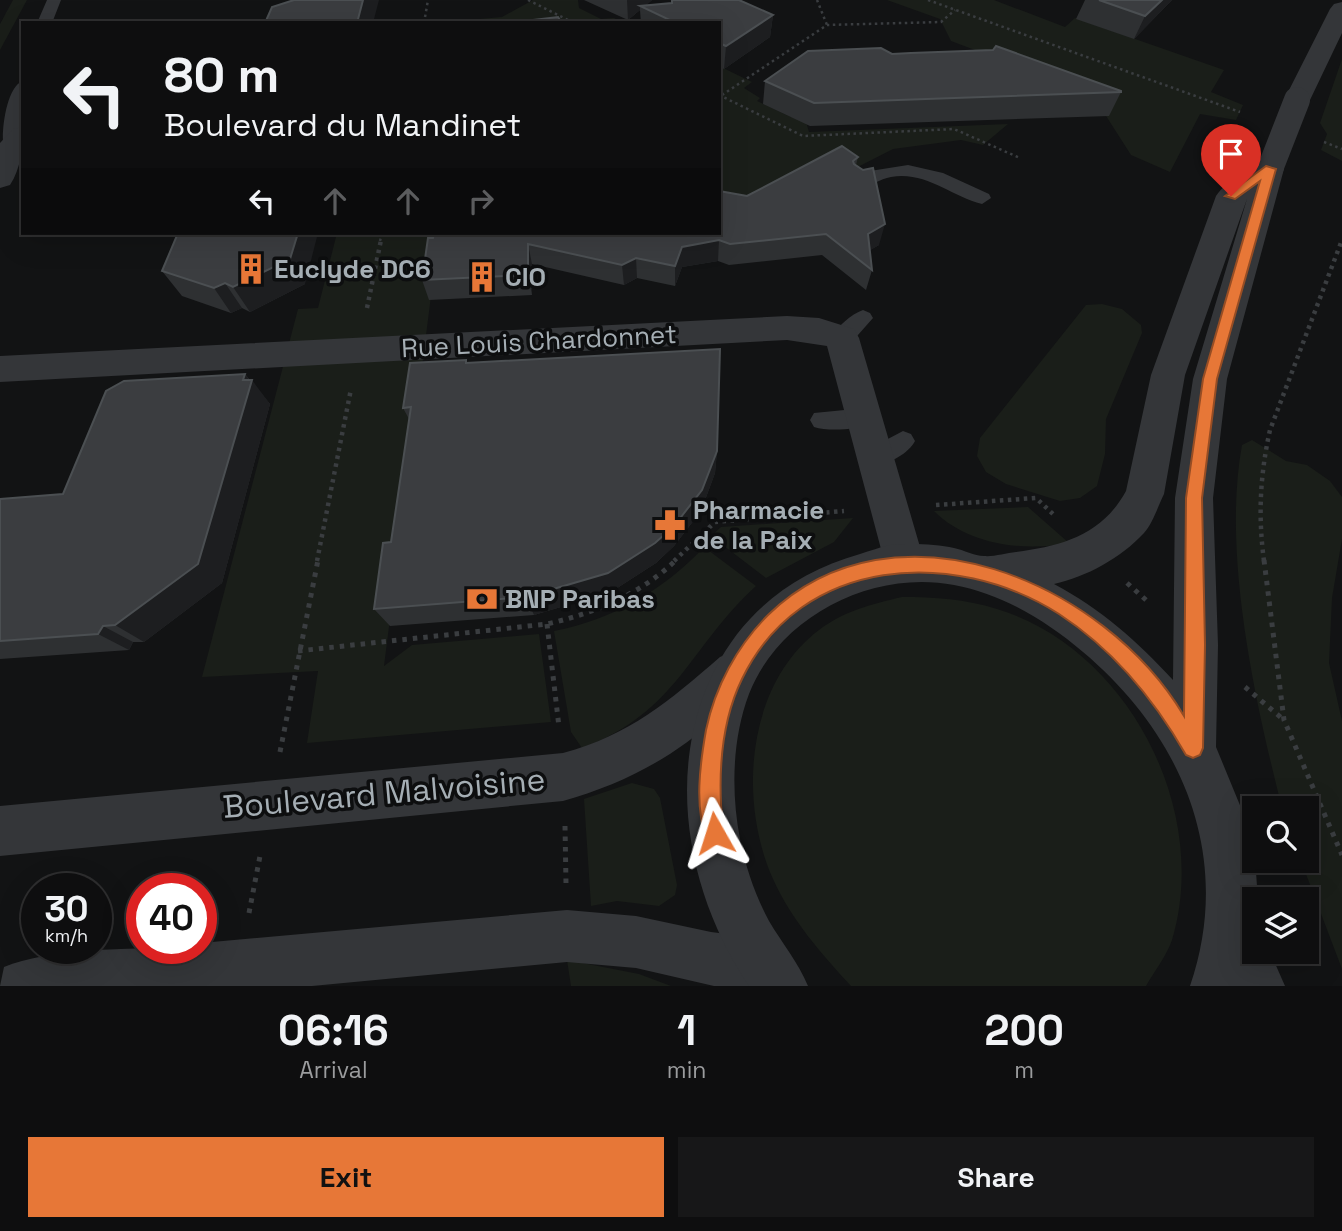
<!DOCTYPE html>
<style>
:root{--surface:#0e0e0f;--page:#171718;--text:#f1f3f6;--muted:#9b9c9e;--line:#2e2e2f;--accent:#e77737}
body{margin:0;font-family:"Space Grotesk",sans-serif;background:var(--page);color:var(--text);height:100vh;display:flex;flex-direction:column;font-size:26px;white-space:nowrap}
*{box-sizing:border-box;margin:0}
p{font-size:23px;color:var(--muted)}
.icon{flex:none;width:38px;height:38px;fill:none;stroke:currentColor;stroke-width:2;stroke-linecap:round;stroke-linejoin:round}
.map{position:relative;height:986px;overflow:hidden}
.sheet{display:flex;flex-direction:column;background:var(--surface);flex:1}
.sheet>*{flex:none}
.top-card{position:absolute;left:21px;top:21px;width:700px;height:214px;border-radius:0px;box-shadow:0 7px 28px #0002,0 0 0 2px var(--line);background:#0e0e0f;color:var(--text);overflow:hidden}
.tools{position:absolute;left:1242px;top:796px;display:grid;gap:14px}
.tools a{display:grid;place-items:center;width:77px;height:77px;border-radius:0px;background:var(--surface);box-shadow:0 7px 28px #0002,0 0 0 2px var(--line);font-size:35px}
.speed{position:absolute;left:21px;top:873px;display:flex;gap:14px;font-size:35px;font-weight:700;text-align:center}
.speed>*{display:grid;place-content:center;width:91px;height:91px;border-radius:50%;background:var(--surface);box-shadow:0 7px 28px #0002,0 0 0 2px var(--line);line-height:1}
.speed small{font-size:18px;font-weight:400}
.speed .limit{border:10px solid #d22;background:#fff;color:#111}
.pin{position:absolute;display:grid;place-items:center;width:60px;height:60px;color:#fff;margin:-72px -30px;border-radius:50% 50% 50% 0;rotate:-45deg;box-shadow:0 0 7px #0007}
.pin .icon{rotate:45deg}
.me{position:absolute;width:77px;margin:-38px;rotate:354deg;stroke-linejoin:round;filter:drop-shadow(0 0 5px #0008)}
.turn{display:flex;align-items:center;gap:24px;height:147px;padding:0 28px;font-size:32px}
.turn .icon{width:91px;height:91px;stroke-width:2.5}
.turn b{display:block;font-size:49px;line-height:60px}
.lanes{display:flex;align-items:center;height:66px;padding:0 28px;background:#0003;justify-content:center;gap:35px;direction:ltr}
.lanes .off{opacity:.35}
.eta{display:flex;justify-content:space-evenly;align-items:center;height:119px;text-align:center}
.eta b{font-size:42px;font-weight:700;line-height:49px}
.action{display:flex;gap:14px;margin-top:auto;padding:14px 28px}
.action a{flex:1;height:80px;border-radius:0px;background:var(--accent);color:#111;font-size:28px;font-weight:700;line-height:80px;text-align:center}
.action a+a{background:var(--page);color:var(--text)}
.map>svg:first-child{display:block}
.green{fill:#1a1e19}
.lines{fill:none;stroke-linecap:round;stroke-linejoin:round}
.path-far2{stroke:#3a3d40;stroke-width:2.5;stroke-dasharray:2.5 3.5;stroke-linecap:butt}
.path-far1{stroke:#3a3d40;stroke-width:4.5;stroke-dasharray:3.5 4.5;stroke-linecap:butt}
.path{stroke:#3a3d40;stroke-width:5;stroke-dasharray:4.5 6;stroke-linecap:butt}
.service{fill:#343639;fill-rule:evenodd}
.minor{fill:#343639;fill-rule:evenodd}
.tertiary{fill:#343639;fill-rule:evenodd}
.tertiary-bridge{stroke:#343639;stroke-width:26}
.wall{fill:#2e3032}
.shaded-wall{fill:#1d1e20}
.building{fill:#3b3d40;stroke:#4b4f52;stroke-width:2}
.route{fill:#e77737;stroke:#964d24;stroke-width:2}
.labels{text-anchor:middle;stroke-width:7;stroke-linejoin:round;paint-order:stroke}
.poi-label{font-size:26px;font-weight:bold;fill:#a5aeb4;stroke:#0d0e0f;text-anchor:start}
.street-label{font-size:26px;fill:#a5aeb4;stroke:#0d0e0f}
.near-street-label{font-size:32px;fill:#a5aeb4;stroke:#0d0e0f}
</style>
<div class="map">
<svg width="1342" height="986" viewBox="0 0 1342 986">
<rect width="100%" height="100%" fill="#121314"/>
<!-- green -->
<path class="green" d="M13 0H27L0 50V24Z
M533 0H578L579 8 601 19 614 18 624 23H435L502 17Z
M887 0H994L1065 27 1075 18 1224 70 1211 92 1243 105 1236 120 1200 114 1170 172 1131 155 1092 94 951 41 940 19Z
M1342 59V161L1321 150 1327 134 1320 123Z
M719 66 752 82 744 88 760 98 757 101 791 117 804 115 809 132 1008 124 983 145 961 140 893 149 846 173 743 201 719 197Z
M337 233H439L384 666 412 645 539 634 551 722 307 743 318 671 202 677 298 309 318 308Z
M1102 304 1122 309 1141 325 1142 333 1106 419 1105 454 1097 486 1080 498 1060 501 1006 484 986 472 977 456 980 438 1086 305Z
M1252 440 1286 461 1307 465 1330 481 1342 497V539L1332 598 1329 663 1342 721V969L1301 861H1307V808H1282C1255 701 1222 554 1242 445Z
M1028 507 1069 543C1024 552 968 545 934 511Z
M853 518 834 542 766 578 711 536 721 527Z
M704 547 756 586C689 647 678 712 582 748L571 732 554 631C612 620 664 590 704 547Z
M902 597C935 597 965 599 997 609 1128 649 1211 810 1172 940 1167 955 1154 972 1146 986H851C821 953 792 921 773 879 738 801 746 685 819 630 844 611 872 604 902 597Z
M632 783 654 789 660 798 677 885 675 895 659 906 617 901 591 906 584 799Z
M567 960 639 974 671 986H571Z"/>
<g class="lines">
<!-- path-far2 -->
<path class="path-far2" d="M528 0 574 23
M817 0 827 25
M928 0 1240 112
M424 23 428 0
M719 95 803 136 954 129 1020 158
M722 95 827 25 941 22 955 10
M1324 142 1342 149
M380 241 382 233"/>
<!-- path-far1 -->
<path class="path-far1" d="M367 308 381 240
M936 505 1036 498 1054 515
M317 561 351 389
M674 561 715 522 844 511
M1264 561C1258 516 1260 475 1270 430L1342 240"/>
<!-- path -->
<path class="path" d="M1264 560 1284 720 1342 855
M1127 583 1146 600
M547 624 559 727
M298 651 547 624C595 613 641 594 676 560
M1245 687 1284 720
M280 752 318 560
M565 826 566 884
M249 913 260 856"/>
<!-- service -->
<path class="service" d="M47 0H61L52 23H37Z
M23 81C23 102 18 122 21 142L12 147 3 142C2 127 7 86 23 81Z
M908 165 943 173 989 194 991 198 982 204C950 196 926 171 891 177 880 179 870 186 859 189L850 183 870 171Z
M863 310 870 313 873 318 850 344H834L831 338C837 327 851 314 863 310Z
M865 408 873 410 876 417 873 424C857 429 830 432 814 427L810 420 814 413Z
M903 431 911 434 915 441C908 455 881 469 867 464L863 457 867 450Z"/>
<!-- minor -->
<path class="minor" d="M23 127C23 146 21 169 10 185L0 188V143L13 129Z
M787 316 819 318 854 329 859 338 925 564 919 577 905 582 891 577 885 564 827 346 787 340 0 382V356Z
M736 650 752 657 758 672C750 691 735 702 719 716 673 758 623 784 563 801L0 856V806L563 753C630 735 669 701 720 657Z
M567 910 636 916 711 932 766 939 785 947 793 966 782 986H714L636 968 567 962 312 986H0L4 967C52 947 147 948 201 948V943Z"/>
<!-- tertiary -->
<path class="tertiary" d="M1342 2V33L1310 100 1306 106H1288L1284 100 1330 9 1334 4Z
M1270 160 1280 163 1284 169 1227 379 1213 498 1218 645 1216 747 1244 815 1256 872 1258 900H1255V952H1270L1285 986H1190C1234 858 1183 736 1083 652 1045 620 1002 594 954 585 873 569 779 616 749 694 732 739 731 792 740 839 746 868 755 895 769 921 782 943 798 962 808 986H749C703 918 678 831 690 749 705 651 764 581 860 554 870 551 880 547 890 545 909 543 936 544 954 548 964 550 974 556 984 556 993 557 1006 553 1016 552 1062 546 1102 535 1126 491L1151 375 1216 196C1226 181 1253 165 1270 160ZM1247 199 1193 379 1175 498 1173 680C1137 641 1101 609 1054 584 1086 577 1121 558 1144 533 1153 523 1158 506 1164 494L1185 375Z"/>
<!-- tertiary-bridge -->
<path class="tertiary-bridge" d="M1270 169 1297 100"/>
</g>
<!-- wall -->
<path class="wall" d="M584 0H652L645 6 773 15 770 37 724 69 719 66V23H641L640 10 628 20Z
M1085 0H1172L1134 39 1076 19Z
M892 54 1121 92 1109 116 810 126 763 104 765 81Z
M858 157 856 165 879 245 870 250 872 270 866 290 822 255 729 265 718 261 682 267 675 286 637 278 624 285 532 264V295L429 300 422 280 433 238 747 196Z
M162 271 305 284 250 312 242 308 231 313 182 296Z
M467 363 717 451 715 473 701 511 674 546 656 563 611 592 534 615 390 626 374 609 391 542 409 419 403 408Z
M245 374 270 404 222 583 144 642H133L129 650 0 659V499L63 494Z"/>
<!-- shaded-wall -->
<path class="shaded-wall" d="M363 0H379L373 23H357Z
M627 0H652L643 8 640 6V10L628 20Z
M1162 0H1172L1134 39 1145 16Z
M773 15 770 37 724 69 726 46Z
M885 224 879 245 862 255 868 234Z
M298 233H318L305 284 250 312 233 287Z
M719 240 718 261 682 267 675 286V266L682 247Z
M528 244 532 264V295L528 275Z
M636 258 637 278 624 285 622 265Z
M225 283 242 308 231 313 214 288Z
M245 374 251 382 252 380 270 404 222 583 144 642 115 625Z
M717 451 715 473 701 511 674 546 656 563 611 592 534 615 526 597Z
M103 626 133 642 129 650 98 634Z"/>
<!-- building -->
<path class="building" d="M294 0H363L357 23H265L272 7Z
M672 0H739L773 15 726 46 719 43V23H676L640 6 672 3Z
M1099 0H1162L1145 16Z
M558 17 562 23H515L516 22Z
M996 46 1121 91V92L814 103 765 81 808 51 881 48 892 54 911 53 993 50Z
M842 146 858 157 853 161 854 164 863 170 873 168 885 224 868 234 872 270 826 234 730 244 719 240 682 247 675 266 636 258 622 265 528 244V275L422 280 428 238H433L434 233H719V191L747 196Z
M178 233H298L290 259 233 287 225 283 214 288 162 271Z
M720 349 717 451 702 490 674 526 655 543 608 573 526 597 374 609 383 543 391 542 411 407 403 408 410 363 466 360V363Z
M245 374 243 380H252L198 564 115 625 103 626 98 634 0 641V499L63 494 106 391 124 381Z"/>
<!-- route -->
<path class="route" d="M1266 166 1276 169 1217 379 1202 498 1205 645 1203 748 1200 755 1193 758 1186 755C1154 699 1114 650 1059 614 954 547 801 556 742 679 723 718 719 761 721 804 721 816 727 828 722 840L715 843 707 840C694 808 700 764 706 730 715 687 737 646 768 615 895 492 1105 582 1184 716L1186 498 1203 379 1260 181 1235 199 1225 196Z"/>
<!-- icons -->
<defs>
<symbol id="building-bare" viewBox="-9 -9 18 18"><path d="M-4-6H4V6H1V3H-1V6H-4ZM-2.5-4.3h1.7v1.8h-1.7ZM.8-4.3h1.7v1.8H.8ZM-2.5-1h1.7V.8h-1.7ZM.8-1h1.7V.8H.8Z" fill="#e77737" stroke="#0d0e0f" stroke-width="2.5" paint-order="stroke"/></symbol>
<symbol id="pharmacy-bare" viewBox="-9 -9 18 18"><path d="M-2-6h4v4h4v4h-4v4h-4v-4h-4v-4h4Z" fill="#e77737" stroke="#0d0e0f" stroke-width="2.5" paint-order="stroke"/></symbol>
<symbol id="bank-bare" viewBox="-9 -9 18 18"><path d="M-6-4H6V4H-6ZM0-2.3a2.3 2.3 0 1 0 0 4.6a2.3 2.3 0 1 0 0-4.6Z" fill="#e77737" stroke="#0d0e0f" stroke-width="2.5" paint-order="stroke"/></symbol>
</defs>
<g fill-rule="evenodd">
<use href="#building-bare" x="229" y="247" width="44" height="44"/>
<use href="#building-bare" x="460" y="255" width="44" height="44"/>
<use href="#pharmacy-bare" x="648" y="503" width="44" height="44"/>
<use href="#bank-bare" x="460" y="577" width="44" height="44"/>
</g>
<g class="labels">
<!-- poi labels -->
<g class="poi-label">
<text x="274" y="278">Euclyde DC6</text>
<text x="505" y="286">CIO</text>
<text x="693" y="519">Pharmacie<tspan x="693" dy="30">de la Paix</tspan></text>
<text x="505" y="608">BNP Paribas</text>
</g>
<!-- street labels -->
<g class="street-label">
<text transform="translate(539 341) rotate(-3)" y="9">Rue Louis Chardonnet</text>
</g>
<!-- near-street labels -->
<g class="near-street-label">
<text transform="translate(384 793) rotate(-5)" y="11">Boulevard Malvoisine</text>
</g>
</g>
</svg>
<div class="tools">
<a><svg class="icon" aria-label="search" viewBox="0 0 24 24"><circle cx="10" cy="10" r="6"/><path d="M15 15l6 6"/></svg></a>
<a><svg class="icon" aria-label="layers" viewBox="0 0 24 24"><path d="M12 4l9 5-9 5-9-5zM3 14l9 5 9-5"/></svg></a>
</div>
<div class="speed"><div>30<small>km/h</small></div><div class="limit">40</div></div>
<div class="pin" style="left:1231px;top:196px;background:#d93025"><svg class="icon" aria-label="arrive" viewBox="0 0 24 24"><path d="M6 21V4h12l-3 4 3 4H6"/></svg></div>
<svg class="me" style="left:715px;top:833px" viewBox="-20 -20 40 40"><path d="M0-17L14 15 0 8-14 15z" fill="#e77737" stroke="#fff" stroke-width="4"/></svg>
<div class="top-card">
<div class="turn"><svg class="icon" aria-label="left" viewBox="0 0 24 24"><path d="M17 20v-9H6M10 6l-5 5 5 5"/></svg><div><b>80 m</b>Boulevard du Mandinet</div></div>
<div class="lanes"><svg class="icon" aria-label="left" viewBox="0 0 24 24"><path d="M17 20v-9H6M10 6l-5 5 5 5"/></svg><svg class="icon off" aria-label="ahead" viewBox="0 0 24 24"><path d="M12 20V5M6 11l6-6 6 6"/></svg><svg class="icon off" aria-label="ahead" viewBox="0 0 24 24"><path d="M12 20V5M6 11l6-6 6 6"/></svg><svg class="icon off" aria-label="right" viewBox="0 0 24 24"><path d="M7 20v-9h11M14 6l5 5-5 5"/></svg></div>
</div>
</div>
<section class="sheet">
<div class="eta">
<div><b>06:16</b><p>Arrival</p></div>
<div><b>1</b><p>min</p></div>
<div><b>200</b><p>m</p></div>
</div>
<div class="action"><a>Exit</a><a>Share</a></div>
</section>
